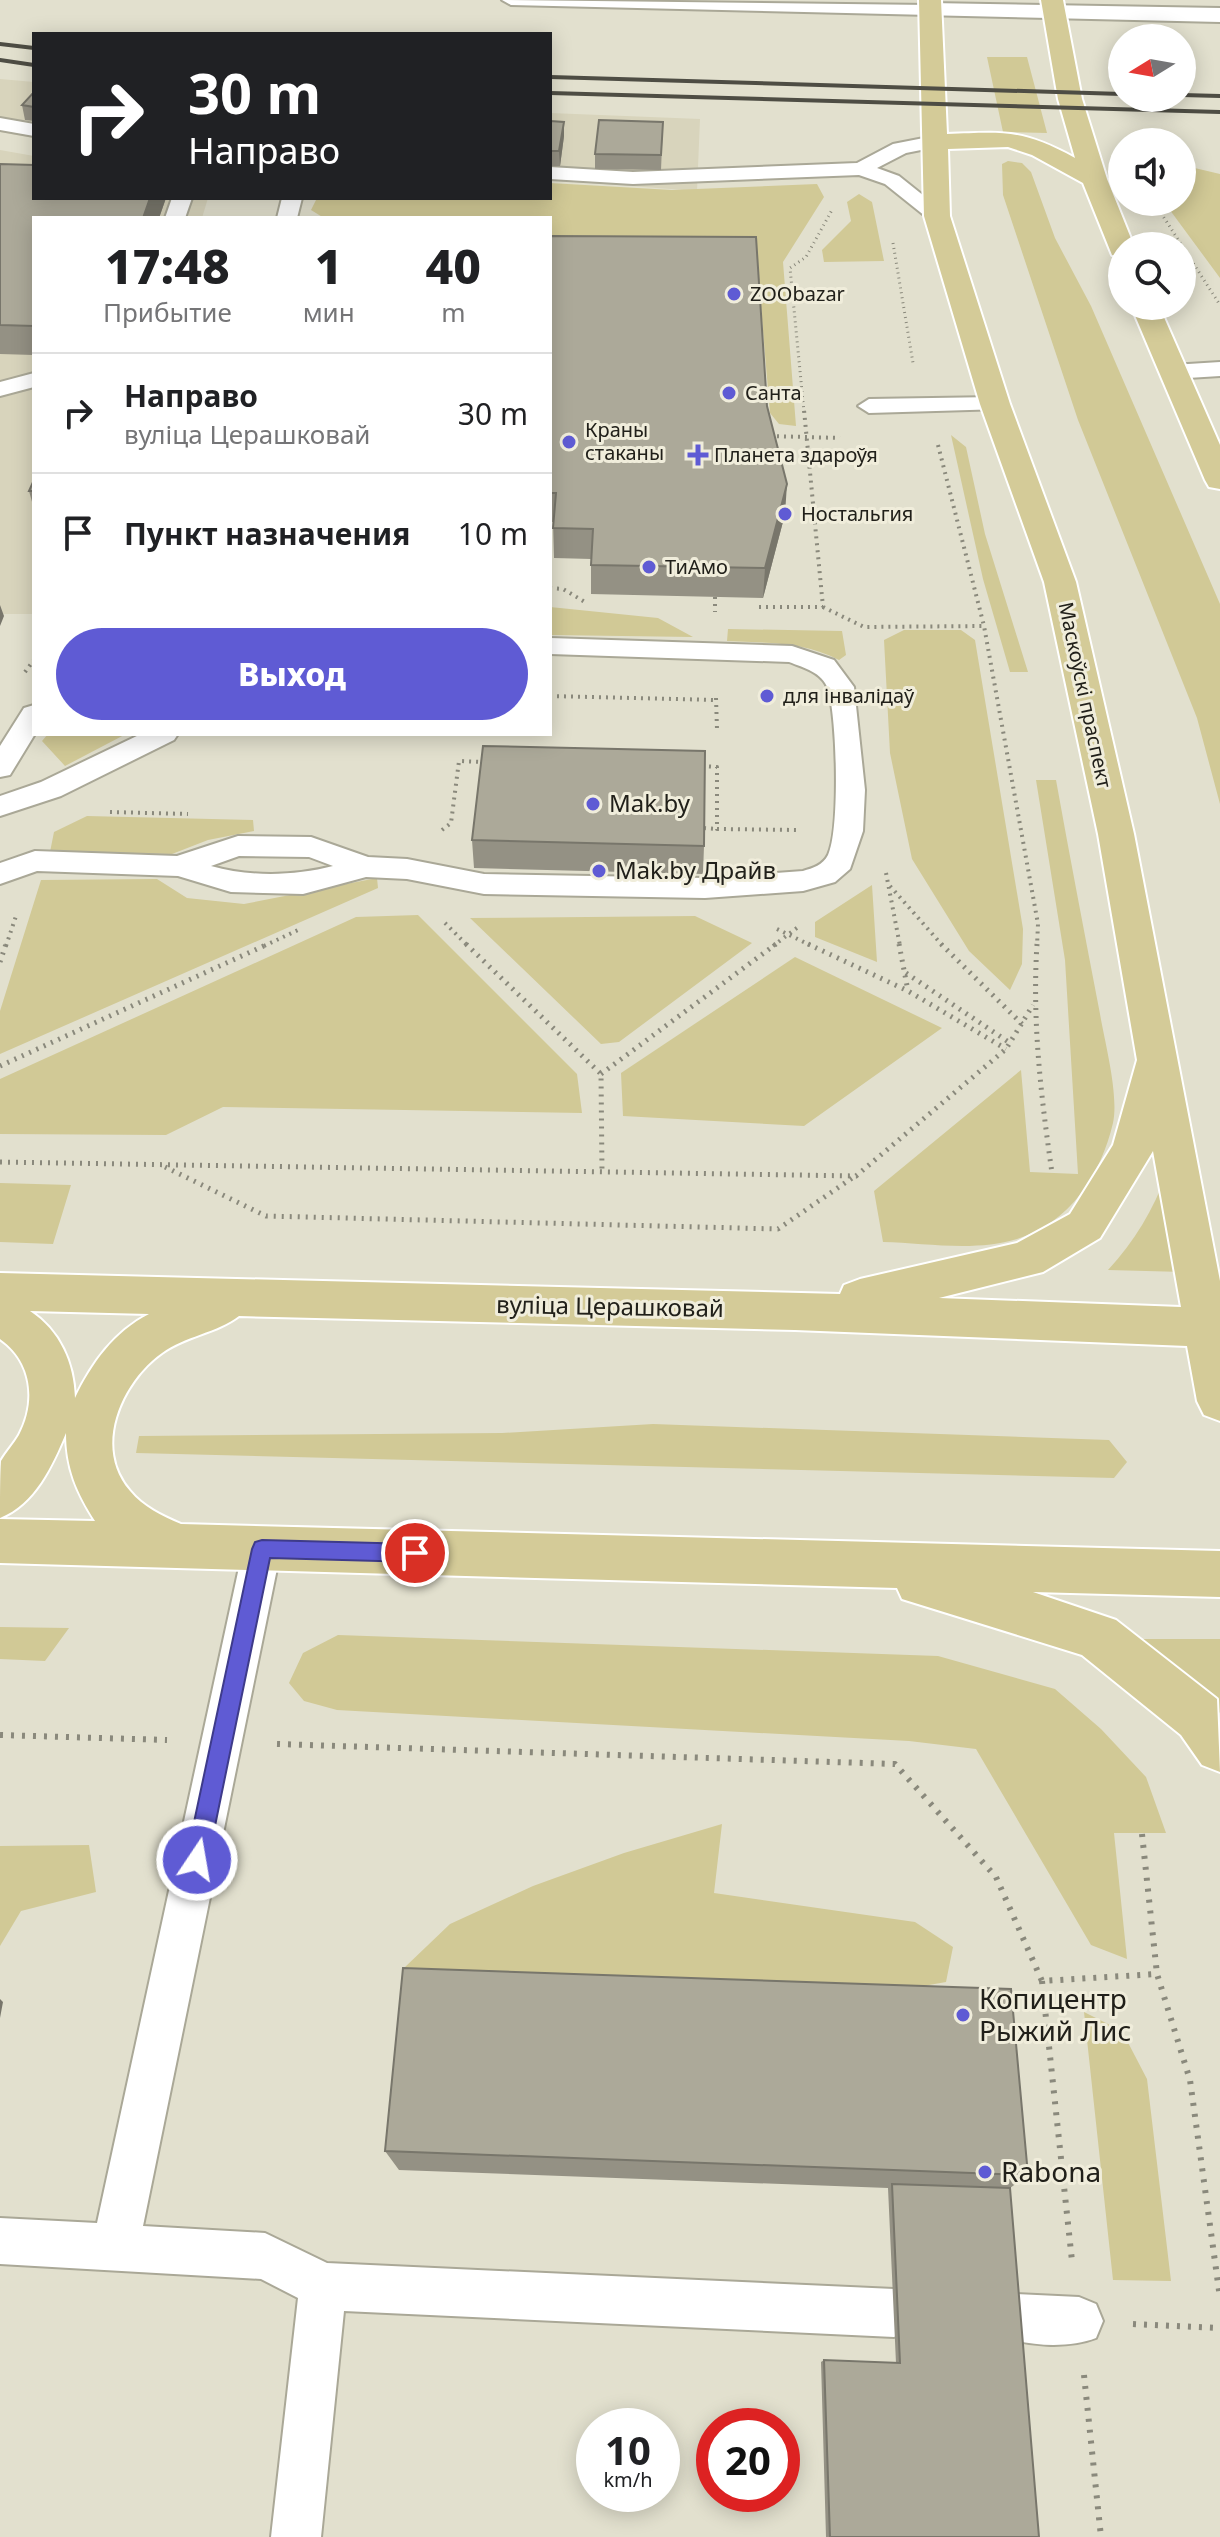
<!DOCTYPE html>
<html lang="ru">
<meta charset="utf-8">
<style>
:root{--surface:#fff;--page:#f2f2f2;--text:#202124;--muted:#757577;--line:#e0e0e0;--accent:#5f5bd4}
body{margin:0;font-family:"Noto Sans",sans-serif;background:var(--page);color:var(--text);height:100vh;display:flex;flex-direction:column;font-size:30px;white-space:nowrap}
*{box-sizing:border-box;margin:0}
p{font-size:26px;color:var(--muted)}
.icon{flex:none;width:44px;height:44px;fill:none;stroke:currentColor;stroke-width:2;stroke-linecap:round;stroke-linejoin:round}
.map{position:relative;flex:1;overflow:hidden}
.details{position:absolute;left:32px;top:216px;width:520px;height:520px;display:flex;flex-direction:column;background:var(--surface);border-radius:0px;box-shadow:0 4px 20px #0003}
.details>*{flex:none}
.guide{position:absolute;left:32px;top:32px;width:520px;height:168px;border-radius:0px;box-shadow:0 4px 20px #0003;background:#202124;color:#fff;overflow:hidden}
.needle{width:52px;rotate:259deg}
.buttons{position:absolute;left:1108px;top:24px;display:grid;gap:16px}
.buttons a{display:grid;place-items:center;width:88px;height:88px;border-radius:50%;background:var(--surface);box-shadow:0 4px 20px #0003;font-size:40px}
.speed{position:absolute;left:576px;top:2408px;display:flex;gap:16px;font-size:40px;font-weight:700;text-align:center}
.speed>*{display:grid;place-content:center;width:104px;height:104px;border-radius:50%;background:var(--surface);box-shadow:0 4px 20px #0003;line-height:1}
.speed small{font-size:20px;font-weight:400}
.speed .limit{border:12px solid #d22;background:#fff;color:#111}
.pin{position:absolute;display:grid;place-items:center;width:68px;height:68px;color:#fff;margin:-34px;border:4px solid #fff;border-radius:50%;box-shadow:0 2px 8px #0007}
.me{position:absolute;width:88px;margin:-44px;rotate:12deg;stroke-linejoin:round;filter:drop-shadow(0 0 6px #0008)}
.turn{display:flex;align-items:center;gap:28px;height:168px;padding:0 24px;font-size:36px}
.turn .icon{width:104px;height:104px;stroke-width:2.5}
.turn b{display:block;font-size:56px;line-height:68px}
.eta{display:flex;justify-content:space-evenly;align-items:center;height:136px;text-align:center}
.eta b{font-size:48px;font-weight:800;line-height:56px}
.button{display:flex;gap:16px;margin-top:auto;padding:16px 24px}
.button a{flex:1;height:92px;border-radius:48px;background:var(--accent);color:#fff;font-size:32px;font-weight:800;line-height:92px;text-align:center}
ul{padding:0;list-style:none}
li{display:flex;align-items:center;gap:24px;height:120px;padding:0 24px;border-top:2px solid var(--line)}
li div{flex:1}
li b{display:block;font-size:30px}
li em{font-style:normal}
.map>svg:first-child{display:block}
.built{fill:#d8d4bc}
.green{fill:#d1c996}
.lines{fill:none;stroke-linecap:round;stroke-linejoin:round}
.service-casing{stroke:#aaa897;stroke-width:4}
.minor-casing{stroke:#aaa897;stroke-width:4}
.primary-casing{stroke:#fff;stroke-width:4}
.path-far3{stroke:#8a897c;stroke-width:3;stroke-dasharray:1 4;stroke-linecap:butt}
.path-far2{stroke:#8a897c;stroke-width:4;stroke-dasharray:2 5;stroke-linecap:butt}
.path-far1{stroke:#8a897c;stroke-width:5;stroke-dasharray:2 6;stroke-linecap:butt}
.path{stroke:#8a897c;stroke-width:6;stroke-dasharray:3 8;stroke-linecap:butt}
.service{fill:#fff;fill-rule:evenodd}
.minor{fill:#fff;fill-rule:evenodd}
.primary{fill:#d4cb98;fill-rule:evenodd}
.rail{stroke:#4e4d44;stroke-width:4}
.wall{fill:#949184}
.shaded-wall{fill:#78766b}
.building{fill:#aca999;stroke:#78766b;stroke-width:2}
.route{fill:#5f5bd4;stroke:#3e3b8a;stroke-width:2}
.poi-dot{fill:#5f5bd4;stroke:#f0eddb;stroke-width:3}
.labels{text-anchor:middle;stroke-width:6;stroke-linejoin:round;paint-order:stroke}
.far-poi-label{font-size:20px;fill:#21201a;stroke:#f0eddb;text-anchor:start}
.far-street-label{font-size:20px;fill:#21201a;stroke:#f0eddb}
.poi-label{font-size:24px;fill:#21201a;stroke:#f0eddb;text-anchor:start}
.street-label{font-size:24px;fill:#21201a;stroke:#f0eddb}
.near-poi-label{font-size:28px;fill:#21201a;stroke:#f0eddb;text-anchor:start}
</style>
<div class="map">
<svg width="1220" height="2537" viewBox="0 0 1220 2537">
<rect width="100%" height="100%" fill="#e2e0ce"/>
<!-- built -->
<path class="built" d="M0 79 34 82V138L0 132Z
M550 113 700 119 697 191 550 180Z
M0 150 34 156V198H208L202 218H34V614H0Z"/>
<!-- green -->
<path class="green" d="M987 57H1027L1047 133 1003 132Z
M1008 161 1022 163 1031 172 1055 238 1091 306 1220 604V804L1197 718 1078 420 1003 195 1002 164Z
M1182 165 1220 174V278L1164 202H1182Z
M550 183 672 190 817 184 824 197 783 262 796 426 779 424 770 413 757 260 550 254V218H324L311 210 317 198H550Z
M859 194 872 202 884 261 824 262 822 250 851 221 847 202Z
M951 435 966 447 985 534 1028 672H1010L983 579Z
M550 607 658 618 693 637 550 635Z
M728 629 842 631 846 655 839 660C803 641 766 643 727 641Z
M904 630H961L975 640 1023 929 1022 964 1010 990 969 951 912 859 890 753 884 640Z
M48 734H126L65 766 42 741Z
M1036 780H1056C1070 858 1085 936 1100 1014 1105 1043 1119 1095 1113 1123 1101 1174 1070 1223 1017 1239 976 1252 924 1243 883 1242L874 1191 1021 1070 1030 1172 1078 1174 1065 960Z
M87 816 253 820 254 831 208 840 172 854 50 852 54 832Z
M377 878 378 888 0 1054V1011L41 880 157 879 187 898 244 904Z
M872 885 877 962 815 937V922Z
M418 915 577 1074 582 1113 223 1107 166 1135 0 1134V1079L356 917Z
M695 916 752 943 619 1042 601 1044 470 918Z
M795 957 942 1028 804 1126 623 1116 621 1073Z
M1167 1173 1184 1272 1108 1270C1135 1241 1153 1210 1167 1173Z
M0 1183 71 1185 53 1244 0 1242Z
M653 1424 1109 1440 1127 1462 1114 1478 136 1453 139 1436 502 1433Z
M0 1627 69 1628 45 1661 0 1659Z
M338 1635 938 1656 1055 1689 1101 1729 1146 1777 1166 1833H1114L1127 1959 1091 1945 976 1749 909 1741 337 1710 304 1701 289 1683 303 1653Z
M1134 1639H1220V1713Z
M722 1824 714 1893 915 1922 953 1947 946 1982 867 1996 404 1968 450 1924 533 1886 624 1853Z
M89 1845 96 1892 21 1911 0 1946V1846Z
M1084 2012 1122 2031 1147 2079 1171 2281 1113 2280Z"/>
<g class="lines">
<defs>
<path id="service" d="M502 0 930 5 939 10 930 15 511 5Z
M0 118 34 124V136L0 130Z
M934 136 941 138 944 142 941 146 906 153 877 168 899 176 944 212 947 216 937 222 930 220 885 184 859 175 633 184 550 179V167L633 172 857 163 893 144Z
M172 198H192L185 218H165Z
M282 198H302L297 218H277Z
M1220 362V376L1172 379 1161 372 1172 365Z
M34 373V387L0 396V382Z
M995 397 1006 404 1003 409 869 413 858 406 869 399Z
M550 638 792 646 834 660 854 687 865 790 863 831 850 869 835 882 803 891 705 898 484 894 407 879 366 877 303 894 231 892 178 876 37 871 0 884V863L35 851 177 856 238 836 311 837 368 857 407 859 484 874 705 878 803 871C813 868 823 865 828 855 840 829 837 717 828 689 822 672 804 668 789 662L550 654ZM239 856 309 857 333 866C294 876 250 877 211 866Z
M34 705 35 734 10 775 0 777V746L24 708Z
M141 734H178L174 740 61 796 0 816V796L41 782Z
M262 1532 275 1537 281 1549 143 2226 265 2233 327 2263 894 2289 911 2296 918 2313 911 2330 894 2337 344 2311 321 2537H271L298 2298 261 2279 0 2264V2218L97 2223 243 1549 249 1537Z
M1014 2294 1079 2297 1096 2304 1103 2321 1096 2338C1068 2349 1025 2346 997 2335L990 2318 997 2301Z"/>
<path id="minor" d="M930 3 1220 8V22L922 15 918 10 922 5Z"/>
<path id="primary" d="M919 0H941L947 134C1005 132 1022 129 1075 158L1058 99 1041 0H1063L1082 99 1107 179 1134 246H1122V257L1112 255 1083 183 1032 155 1008 147 948 149 950 216 1010 404 1076 582 1134 834 1220 1281V1421L1204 1415 1197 1401 1187 1346 795 1330 239 1316C217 1333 185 1336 162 1353 121 1382 92 1448 130 1491 143 1507 162 1516 181 1524L1220 1551V1597L1033 1592 1116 1620 1217 1699 1220 1772 1202 1765 1181 1735 1082 1655 902 1599 897 1588 0 1563V1519L95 1521C77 1493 66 1468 66 1433 52 1466 35 1504 0 1518 0 1502 0 1475 1 1461 6 1452 14 1444 19 1435 37 1401 32 1361 0 1339V1273L840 1294 844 1285 860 1279 1017 1243 1070 1214 1113 1145 1137 1060 1098 834 1044 582 980 404 924 216ZM1153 1151 1181 1307 939 1298 1043 1272 1100 1238ZM30 1311 149 1314C114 1332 92 1363 75 1398 74 1363 60 1331 30 1311Z
M1131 306H1159L1220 445V489L1209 487 1205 480Z"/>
</defs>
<!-- service casing -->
<use href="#service" class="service-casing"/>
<!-- minor casing -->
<use href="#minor" class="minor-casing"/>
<!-- primary casing -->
<use href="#primary" class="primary-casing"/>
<!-- path-far3 -->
<path class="path-far3" d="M1114 78 1121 56
M1161 213 1220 305
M893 243 913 363
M804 412 790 268 806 257 832 210"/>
<!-- path-far2 -->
<path class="path-far2" d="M770 436 840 438
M938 445 984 626
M550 588 563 589 585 602
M715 597V612
M759 607H823L804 410
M823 607 864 627 984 626 1038 924 1037 946
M25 672 34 660
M550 696 716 700
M716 698 717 729
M702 766 717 767V829L798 830
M110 812 188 814
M704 828 717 829
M442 830 451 823 459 761 484 762
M886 873 900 946
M890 886 943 946
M445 923 468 946
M777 929 812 946
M6 946 17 913
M264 946 298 930
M773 946 798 927"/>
<!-- path-far1 -->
<path class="path-far1" d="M466 944 601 1074 602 1172
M808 944 908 991 1006 1049
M899 944 908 991
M941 944 1022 1024
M1037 944C1032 1022 1041 1096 1052 1173
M0 962 6 944
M906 973 1010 1043
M0 1066 268 944
M601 1074 776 944
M0 1162 856 1176 1006 1049 1033 1005
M165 1167 266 1216 778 1229 855 1176"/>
<!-- path -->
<path class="path" d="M0 1735 167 1740
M277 1744 895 1764 996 1877 1042 1981 1157 1974
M1142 1834 1157 1974 1190 2080 1220 2298
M1042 1981 1072 2261
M1133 2324 1220 2328
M1084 2375 1101 2537"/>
<!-- service -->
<use href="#service" class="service"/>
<!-- minor -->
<use href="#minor" class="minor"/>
<!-- primary -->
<use href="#primary" class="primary"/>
<!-- rail -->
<path class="rail" d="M0 44 34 48
M0 60 34 65
M550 77 1122 94
M550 93 1220 112
M1182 95 1220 96"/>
</g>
<!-- wall -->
<path class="wall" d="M34 92V121L25 120 22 105Z
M550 121 564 136 560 166H550Z
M663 122 661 170 595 169V154Z
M0 164 34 198H166L159 218H34V355L0 354Z
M550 236 767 406 785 514 763 598 591 594V559L554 558 553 522H550Z
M34 480V509L29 491Z
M472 840 704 846 703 874 474 868Z
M385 2151 1028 2175 1010 2188 1039 2537H826L821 2362 824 2360 896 2363 888 2188 399 2170Z"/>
<!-- shaded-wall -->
<path class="shaded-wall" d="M564 122V136L560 166 559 151Z
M150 198H166L159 218H143Z
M787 484 785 514 763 598 765 568Z
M0 605 4 616 0 626Z
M0 1999 3 2002 0 2018Z"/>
<!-- building -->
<path class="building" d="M34 92V107L22 105Z
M599 120 663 122 661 155 595 154Z
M550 121 564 122 559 151H550Z
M0 164 34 165V198H150L143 218H34V326L0 325Z
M550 236 756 237 767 406 787 484 765 568 591 565 593 529 553 528 556 493H550Z
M34 480V491H29Z
M483 746 705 751 704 846 472 840Z
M403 1968 1011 1989 1028 2175 385 2151Z
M892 2184 1010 2188 1039 2537H830L824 2360 900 2363Z"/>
<!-- route -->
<path class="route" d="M262 1540 415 1544 422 1546 425 1553 422 1559 415 1562 270 1558 208 1860 205 1868 197 1872 189 1868 186 1860 252 1549 255 1542Z"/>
<!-- markers -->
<g class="poi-dot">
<circle cx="734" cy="294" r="8"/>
<circle cx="729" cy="393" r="8"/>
<circle cx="569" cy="442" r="8"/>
<path d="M694 443h8v8h8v8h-8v8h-8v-8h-8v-8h8z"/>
<circle cx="785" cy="514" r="8"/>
<circle cx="649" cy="567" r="8"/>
<circle cx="767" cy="696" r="8"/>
<circle cx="593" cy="804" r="8"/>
<circle cx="599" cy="871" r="8"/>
<circle cx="963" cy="2015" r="8"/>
<circle cx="985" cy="2172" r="8"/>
</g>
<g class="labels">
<!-- far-poi labels -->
<g class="far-poi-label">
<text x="750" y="301">ZOObazar</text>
<text x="745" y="400">Санта</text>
<text x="585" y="437">Краны<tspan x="585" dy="23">стаканы</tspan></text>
<text x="714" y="462">Планета здароўя</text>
<text x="801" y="521">Ностальгия</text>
<text x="665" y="574">ТиАмо</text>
<text x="783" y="703">для інвалідаў</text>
</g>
<!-- far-street labels -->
<g class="far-street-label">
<text transform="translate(1085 695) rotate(78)" y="7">Маскоўскі праспект</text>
</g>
<!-- poi labels -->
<g class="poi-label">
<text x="609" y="812">Mak.by</text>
<text x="615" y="879">Маk.by Драйв</text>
</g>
<!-- street labels -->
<g class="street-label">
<text transform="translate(610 1307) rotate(1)" y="8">вуліца Церашковай</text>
</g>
<!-- near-poi labels -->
<g class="near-poi-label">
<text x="979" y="2009">Копицентр<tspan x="979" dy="32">Рыжий Лис</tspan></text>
<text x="1001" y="2182">Rabona</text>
</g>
</g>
</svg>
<div class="buttons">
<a><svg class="needle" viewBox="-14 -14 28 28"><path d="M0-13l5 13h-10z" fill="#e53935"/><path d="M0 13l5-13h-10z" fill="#757577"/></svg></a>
<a><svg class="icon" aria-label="sound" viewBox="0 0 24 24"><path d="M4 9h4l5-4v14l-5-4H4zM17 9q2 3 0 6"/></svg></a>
<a><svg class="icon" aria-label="search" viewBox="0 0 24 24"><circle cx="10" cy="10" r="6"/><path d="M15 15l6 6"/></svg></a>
</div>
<div class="speed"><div>10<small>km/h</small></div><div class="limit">20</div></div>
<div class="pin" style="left:415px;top:1553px;background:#d93025"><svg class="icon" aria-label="arrive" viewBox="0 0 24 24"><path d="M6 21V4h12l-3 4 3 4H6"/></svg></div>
<svg class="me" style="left:197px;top:1860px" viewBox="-20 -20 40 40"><circle r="17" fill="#5f5bd4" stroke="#fff" stroke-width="3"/><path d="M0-11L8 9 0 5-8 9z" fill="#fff"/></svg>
<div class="guide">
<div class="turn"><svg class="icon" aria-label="right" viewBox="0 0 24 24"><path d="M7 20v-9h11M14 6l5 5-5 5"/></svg><div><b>30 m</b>Направо</div></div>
</div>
<section class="details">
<div class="eta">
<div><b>17:48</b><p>Прибытие</p></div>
<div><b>1</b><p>мин</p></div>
<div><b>40</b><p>m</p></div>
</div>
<ul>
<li><svg class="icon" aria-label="right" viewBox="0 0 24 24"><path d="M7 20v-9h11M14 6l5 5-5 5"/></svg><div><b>Направо</b><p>вуліца Церашковай</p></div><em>30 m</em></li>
<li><svg class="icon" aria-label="arrive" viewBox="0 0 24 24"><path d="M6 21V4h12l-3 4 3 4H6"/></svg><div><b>Пункт назначения</b></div><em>10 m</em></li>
</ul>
<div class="button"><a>Выход</a></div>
</section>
</div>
